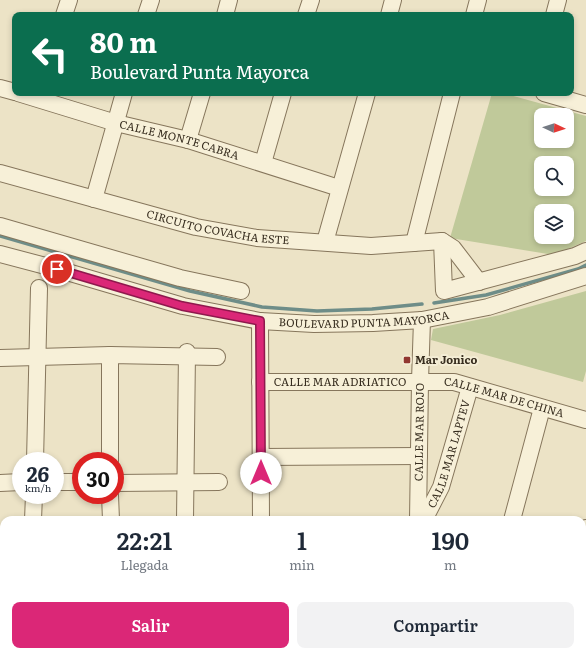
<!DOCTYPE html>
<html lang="es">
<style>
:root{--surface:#fff;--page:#f2f2f3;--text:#1f2937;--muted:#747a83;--accent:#db2777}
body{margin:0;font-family:Literata,serif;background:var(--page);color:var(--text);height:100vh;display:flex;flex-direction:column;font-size:15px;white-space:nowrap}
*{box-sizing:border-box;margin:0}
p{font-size:13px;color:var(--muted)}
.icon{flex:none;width:22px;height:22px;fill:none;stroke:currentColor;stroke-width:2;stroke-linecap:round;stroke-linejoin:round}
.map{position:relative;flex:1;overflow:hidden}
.details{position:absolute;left:0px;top:516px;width:586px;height:140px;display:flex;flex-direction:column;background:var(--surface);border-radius:12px 12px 0 0;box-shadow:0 2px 6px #0003}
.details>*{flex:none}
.guide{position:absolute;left:12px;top:12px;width:562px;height:84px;border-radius:8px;box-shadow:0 2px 6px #0003;background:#0b6e4f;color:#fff;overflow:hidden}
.needle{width:26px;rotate:94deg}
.buttons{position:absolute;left:534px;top:108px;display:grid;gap:8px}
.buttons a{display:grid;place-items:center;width:40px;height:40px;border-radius:8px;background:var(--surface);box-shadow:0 2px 6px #0003;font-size:20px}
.speed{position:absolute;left:12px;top:452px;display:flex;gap:8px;font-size:20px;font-weight:700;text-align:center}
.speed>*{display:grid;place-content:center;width:52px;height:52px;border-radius:50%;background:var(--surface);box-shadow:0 2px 6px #0003;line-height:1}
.speed small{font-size:10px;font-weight:400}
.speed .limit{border:6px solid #d22;background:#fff;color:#111}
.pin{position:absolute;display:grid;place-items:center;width:34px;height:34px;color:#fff;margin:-17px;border:2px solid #fff;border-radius:50%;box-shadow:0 1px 4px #0007}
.me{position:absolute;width:44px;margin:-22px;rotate:0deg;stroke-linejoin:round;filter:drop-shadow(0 0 3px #0008)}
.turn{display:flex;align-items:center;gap:14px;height:84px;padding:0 12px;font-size:18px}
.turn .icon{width:52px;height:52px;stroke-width:2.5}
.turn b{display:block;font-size:28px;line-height:34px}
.eta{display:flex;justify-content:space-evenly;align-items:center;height:68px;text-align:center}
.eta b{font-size:24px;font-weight:600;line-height:28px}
.button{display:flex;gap:8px;margin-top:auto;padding:8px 12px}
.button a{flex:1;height:46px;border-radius:8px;background:var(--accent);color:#fff;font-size:16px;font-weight:600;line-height:46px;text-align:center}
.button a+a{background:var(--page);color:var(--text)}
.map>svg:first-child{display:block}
.green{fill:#c0c99a;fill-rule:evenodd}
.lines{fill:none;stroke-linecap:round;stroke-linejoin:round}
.stream{stroke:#6e8d88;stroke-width:3.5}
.minor-casing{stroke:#86765c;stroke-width:18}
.path{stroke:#86765c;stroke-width:2;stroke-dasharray:3 2;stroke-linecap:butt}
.minor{stroke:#f7f0d8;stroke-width:16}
.route-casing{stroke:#8e194d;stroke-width:10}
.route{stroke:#db2777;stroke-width:7}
.poi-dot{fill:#913730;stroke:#f4edd5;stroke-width:1.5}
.labels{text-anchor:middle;stroke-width:4;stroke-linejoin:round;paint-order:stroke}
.street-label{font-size:11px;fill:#372d1f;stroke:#f4edd5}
.poi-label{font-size:11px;font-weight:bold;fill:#372d1f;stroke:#f4edd5;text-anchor:start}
</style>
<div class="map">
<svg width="586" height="656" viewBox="0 0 586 656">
<rect width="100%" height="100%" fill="#ece3c6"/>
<!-- green -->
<path class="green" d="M492 93H503L586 116V241L554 255 450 238ZM541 115H567V141H541ZM541 163H567V189H541ZM541 211H567V237H541Z
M586 291V371L583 382 431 340 433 329 500 315Z
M0 618H4V652H176V656H0Z"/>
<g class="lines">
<!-- stream -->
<path class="stream" d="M0 236 190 291 262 307 317 311 372 309 422 304
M434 303 486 295 578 269 586 265"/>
<defs>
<g id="minor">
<path d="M64 15 69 0"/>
<path d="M146 15 151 0"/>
<path d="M225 15 229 0"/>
<path d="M306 15 311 0"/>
<path d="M389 15 393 0"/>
<path d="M474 15 478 0"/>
<path d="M554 15 558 0"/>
<path d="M0 88 15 92"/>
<path id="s1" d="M18 93 116 123 188 140 339 188"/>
<path d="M544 93 586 105"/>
<path d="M188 140 202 93"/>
<path d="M263 163 283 93"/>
<path id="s2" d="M0 173 196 227 257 238 371 246 442 241 453 248 479 282"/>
<path d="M94 199 124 93"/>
<path d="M0 226 180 278 241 291"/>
<path d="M442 241 444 291 575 256 586 251"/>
<path d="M325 242 367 93"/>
<path d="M414 243 452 93"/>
<path id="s3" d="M0 254 57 269 183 306 260 321 314 324 373 323 422 320 488 307 586 276"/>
<path d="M260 321 261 520"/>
<path d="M110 355V461"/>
<path d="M0 358 110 355 217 357"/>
<path id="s4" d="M260 382H454L586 420"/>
<path d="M261 457 419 456"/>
<path d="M35 461 39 288"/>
<path d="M55 482H81"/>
<path d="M0 483 21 482"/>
<path d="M115 483 219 482"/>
<path d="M110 495 111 520"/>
<path d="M33 520 34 495"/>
<path d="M185 520 187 352"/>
<path id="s5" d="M418 520 420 381 422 320"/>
<path id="s6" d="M424 520 441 487 470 387"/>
<path d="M512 520 542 408"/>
<path d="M582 542 586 528"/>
<path d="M0 609H4"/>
<path d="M582 623 586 624"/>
<path d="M187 652V656"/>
<path d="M262 652V656"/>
<path d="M425 652 426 656"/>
<path d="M345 656V652"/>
</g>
</defs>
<!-- minor casing -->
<use href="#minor" class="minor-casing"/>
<!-- path -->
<path class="path" d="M0 652 5 656
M13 652V656
M142 652 147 656
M81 656 82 652
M91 656 96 652"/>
<!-- minor -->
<use href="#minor" class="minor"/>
</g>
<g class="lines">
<defs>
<path id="route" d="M57 269 182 306 260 321 261 473"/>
</defs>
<!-- route casing -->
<use href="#route" class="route-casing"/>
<!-- route -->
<use href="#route" class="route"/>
</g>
<!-- markers -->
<rect class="poi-dot" x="403" y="356" width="8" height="8" rx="2"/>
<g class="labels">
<!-- street labels -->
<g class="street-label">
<text dy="4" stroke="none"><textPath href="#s1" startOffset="168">CALLE MONTE CABRA</textPath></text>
<text dy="4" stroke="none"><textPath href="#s2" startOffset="225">CIRCUITO COVACHA ESTE</textPath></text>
<text dy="4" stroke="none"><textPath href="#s3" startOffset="373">BOULEVARD PUNTA MAYORCA</textPath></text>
<text dy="4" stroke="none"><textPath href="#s4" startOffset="80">CALLE MAR ADRIATICO</textPath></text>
<text dy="4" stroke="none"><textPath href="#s4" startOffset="246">CALLE MAR DE CHINA</textPath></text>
<text dy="4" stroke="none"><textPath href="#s5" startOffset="88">CALLE MAR ROJO</textPath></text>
<text dy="4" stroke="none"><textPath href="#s6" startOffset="71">CALLE MAR LAPTEV</textPath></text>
</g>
<!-- poi labels -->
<g class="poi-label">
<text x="415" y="364">Mar Jonico</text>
</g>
</g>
</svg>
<div class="buttons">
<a><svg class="needle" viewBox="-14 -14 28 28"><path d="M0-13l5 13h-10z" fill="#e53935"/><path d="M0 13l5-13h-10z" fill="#747a83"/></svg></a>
<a><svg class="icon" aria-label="search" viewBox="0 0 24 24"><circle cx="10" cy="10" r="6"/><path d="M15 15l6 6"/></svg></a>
<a><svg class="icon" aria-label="layers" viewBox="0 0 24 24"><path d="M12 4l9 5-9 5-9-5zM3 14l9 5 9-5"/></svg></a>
</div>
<div class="speed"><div>26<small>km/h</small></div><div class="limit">30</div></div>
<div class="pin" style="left:57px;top:269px;background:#d93025"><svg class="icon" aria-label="arrive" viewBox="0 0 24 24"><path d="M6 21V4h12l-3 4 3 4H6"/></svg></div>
<svg class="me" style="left:261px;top:473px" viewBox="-20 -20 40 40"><circle r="19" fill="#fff"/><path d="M0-13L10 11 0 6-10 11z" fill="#db2777"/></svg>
<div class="guide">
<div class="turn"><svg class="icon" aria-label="left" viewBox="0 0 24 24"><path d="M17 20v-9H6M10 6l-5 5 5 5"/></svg><div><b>80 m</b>Boulevard Punta Mayorca</div></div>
</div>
<section class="details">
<div class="eta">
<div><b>22:21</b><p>Llegada</p></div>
<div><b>1</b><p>min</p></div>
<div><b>190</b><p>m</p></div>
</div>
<div class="button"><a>Salir</a><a>Compartir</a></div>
</section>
</div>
